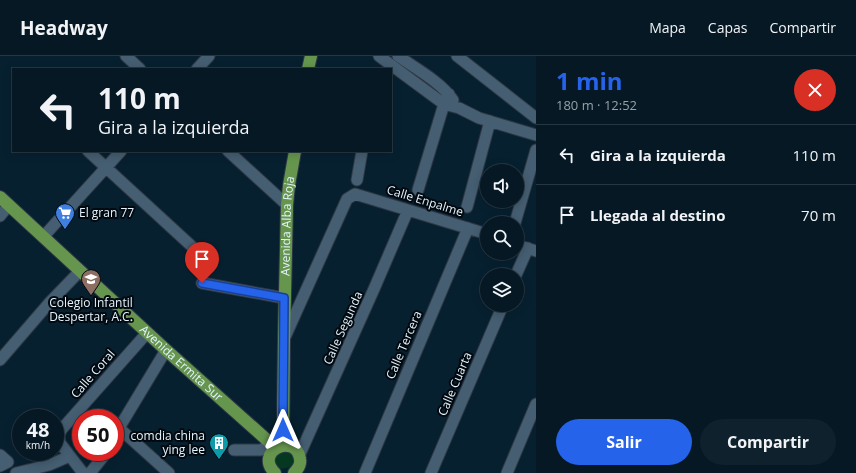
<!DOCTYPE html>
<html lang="es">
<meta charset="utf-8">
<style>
:root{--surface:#051824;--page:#0e212c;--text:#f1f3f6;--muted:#97a0a6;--line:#263741;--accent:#2563eb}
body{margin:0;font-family:"Open Sans",sans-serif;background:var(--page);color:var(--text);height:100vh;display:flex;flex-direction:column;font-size:15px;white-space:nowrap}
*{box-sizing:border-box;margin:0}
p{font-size:13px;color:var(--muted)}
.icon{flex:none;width:22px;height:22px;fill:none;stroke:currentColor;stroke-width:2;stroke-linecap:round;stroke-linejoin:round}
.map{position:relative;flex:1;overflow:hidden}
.panel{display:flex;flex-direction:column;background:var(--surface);width:320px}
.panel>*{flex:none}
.banner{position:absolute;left:12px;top:12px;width:380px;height:84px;border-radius:0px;box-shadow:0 2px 10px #0003,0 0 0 1px var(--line);background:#051824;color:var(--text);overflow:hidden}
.tools{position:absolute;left:480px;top:108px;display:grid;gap:8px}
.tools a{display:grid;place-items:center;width:44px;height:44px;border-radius:50%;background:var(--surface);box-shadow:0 2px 10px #0003,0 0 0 1px var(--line);font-size:20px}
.speed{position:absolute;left:12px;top:353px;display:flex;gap:8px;font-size:20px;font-weight:700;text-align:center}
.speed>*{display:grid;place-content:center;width:52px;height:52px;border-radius:50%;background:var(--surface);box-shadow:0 2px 10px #0003,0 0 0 1px var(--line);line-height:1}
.speed small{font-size:10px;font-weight:400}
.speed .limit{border:6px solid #d22;background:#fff;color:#111}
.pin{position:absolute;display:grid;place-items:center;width:34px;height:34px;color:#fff;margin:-41px -17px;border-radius:50% 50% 50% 0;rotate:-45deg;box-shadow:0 0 4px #0007}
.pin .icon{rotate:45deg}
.me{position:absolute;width:44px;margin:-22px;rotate:0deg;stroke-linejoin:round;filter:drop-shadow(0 0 3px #0008)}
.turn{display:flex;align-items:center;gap:14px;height:84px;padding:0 20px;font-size:18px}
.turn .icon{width:52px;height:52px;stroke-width:2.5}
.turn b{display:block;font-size:28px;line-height:34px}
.round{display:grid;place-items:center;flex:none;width:42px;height:42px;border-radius:21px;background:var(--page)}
.head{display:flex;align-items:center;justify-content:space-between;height:68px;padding:0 20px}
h1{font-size:24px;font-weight:700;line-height:30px;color:var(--accent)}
.action{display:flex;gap:8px;margin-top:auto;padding:8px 20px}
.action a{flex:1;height:46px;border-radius:24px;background:var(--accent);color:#fff;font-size:16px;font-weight:700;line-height:46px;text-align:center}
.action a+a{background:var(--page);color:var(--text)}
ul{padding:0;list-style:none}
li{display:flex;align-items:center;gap:12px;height:60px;padding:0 20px;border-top:1px solid var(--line)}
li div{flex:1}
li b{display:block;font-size:15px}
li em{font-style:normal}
header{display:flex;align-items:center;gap:24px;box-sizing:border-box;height:56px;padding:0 20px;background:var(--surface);border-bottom:1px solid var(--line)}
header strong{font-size:19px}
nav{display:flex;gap:22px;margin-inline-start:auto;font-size:14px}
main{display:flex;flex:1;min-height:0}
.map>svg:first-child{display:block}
.green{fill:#053820}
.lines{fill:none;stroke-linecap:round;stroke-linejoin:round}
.minor-casing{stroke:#2e3845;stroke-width:13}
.major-casing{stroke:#2e3845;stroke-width:14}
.minor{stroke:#455e71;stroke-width:11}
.major{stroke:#66964e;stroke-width:12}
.route-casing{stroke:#184099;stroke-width:10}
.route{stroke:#2563eb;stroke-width:7}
.labels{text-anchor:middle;stroke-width:4;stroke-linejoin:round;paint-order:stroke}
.street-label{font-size:12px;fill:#e5f4ff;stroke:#02090f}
.poi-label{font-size:12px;fill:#e5f4ff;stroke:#02090f;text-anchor:start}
</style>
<header>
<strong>Headway</strong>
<nav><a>Mapa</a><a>Capas</a><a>Compartir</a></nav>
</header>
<main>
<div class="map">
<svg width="536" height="417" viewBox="0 0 536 417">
<rect width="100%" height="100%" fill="#072030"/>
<!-- green -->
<path class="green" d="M285 394C305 404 288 417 275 411L274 401Z"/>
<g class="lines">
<defs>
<path id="minor" d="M126 0 140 13
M379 0 444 48 459 52 479 62 536 79
M398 0C415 12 441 26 453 44
M457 0 536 62
M197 13 209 0
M88 95 198 196
M228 95 287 149
M357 124 362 95
M418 134 444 48 449 38
M467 151 490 65
M0 160 9 149
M515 167 536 94
M43 181 121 95
M517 189 536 195
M516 219 528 192
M202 227 284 242
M285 281 347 143 355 138 487 178
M0 304 50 246 80 215
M119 372 169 417
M115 382 119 372 166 294
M234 394H261L271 388
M0 399 8 406 0 410
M299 400 374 233 408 154
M16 417 49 409 70 400
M83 417 60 387 59 380 61 374 147 277
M90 417 107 396
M365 417 468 172
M431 417 503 249
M507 417 536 348"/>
<g id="major">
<path d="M308 13 311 0"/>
<path id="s1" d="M0 141 166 294 276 392"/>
<path id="s2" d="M283 389 284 283 287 149 289 129 295 95"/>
<path d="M275 417C253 395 296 376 300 403 301 408 298 413 294 417"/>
</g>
</defs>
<!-- minor casing -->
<use href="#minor" class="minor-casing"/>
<!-- major casing -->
<use href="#major" class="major-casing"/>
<!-- minor -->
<use href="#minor" class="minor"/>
<!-- major -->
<use href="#major" class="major"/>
</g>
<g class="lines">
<defs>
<path id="route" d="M202 227 284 242 283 374"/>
</defs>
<!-- route casing -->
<use href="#route" class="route-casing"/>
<!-- route -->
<use href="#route" class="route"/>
</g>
<!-- icons -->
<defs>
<symbol id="supermarket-pin" viewBox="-11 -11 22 30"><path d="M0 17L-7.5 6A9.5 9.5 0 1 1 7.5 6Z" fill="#3f7fe0" stroke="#02090f"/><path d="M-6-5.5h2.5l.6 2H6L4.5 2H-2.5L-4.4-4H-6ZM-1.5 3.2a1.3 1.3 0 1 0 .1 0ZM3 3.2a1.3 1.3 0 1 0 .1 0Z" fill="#fff"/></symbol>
<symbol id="school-pin" viewBox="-11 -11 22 30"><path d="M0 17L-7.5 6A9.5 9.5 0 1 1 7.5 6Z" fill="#8d6e63" stroke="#02090f"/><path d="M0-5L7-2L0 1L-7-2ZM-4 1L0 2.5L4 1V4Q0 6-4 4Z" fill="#fff"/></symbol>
<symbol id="building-pin" viewBox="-11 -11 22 30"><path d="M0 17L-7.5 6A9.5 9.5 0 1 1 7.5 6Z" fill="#0f9aa8" stroke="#02090f"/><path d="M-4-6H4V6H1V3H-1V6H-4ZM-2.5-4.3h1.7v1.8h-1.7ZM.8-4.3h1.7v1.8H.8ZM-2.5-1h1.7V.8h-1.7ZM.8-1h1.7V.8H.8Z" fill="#fff"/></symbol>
</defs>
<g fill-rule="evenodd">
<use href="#supermarket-pin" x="54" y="146" width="22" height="30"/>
<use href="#school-pin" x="80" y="212" width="22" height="30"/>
<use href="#building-pin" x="208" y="376" width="22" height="30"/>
</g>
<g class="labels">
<!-- street labels -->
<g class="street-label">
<text transform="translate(425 145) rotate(17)" y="4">Calle Enpalme</text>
<text dy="4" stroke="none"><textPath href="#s2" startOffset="219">Avenida Alba Roja</textPath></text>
<text transform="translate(343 272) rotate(-66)" y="4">Calle Segunda</text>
<text transform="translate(404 289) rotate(-67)" y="4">Calle Tercera</text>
<text dy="4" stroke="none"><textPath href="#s1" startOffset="246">Avenida Ermita Sur</textPath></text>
<text transform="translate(93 318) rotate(-49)" y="4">Calle Coral</text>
<text transform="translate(455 328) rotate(-67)" y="4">Calle Cuarta</text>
</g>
<!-- poi labels -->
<g class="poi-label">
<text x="79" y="161">El gran 77</text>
<text x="91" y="251" text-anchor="middle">Colegio Infantil<tspan x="91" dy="14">Despertar, A.C.</tspan></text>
<text x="205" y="384" text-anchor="end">comdia china<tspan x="205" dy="14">ying lee</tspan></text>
</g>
</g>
</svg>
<div class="tools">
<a><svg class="icon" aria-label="sound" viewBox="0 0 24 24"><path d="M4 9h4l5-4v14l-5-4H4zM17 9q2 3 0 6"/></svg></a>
<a><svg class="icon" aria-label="search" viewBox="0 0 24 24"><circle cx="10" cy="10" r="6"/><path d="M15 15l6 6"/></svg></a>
<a><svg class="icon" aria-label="layers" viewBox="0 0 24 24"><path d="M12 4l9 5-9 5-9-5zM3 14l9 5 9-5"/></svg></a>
</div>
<div class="speed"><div>48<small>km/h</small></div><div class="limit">50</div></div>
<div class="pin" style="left:202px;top:227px;background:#d93025"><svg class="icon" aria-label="arrive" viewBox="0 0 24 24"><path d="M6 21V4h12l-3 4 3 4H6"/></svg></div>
<svg class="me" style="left:283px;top:374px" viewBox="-20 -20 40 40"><path d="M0-17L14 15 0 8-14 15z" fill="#2563eb" stroke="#fff" stroke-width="4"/></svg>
<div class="banner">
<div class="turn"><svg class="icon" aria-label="left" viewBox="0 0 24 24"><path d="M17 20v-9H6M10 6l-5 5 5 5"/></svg><div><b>110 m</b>Gira a la izquierda</div></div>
</div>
</div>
<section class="panel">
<div class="head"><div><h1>1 min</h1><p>180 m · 12:52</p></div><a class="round" style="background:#d93025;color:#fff"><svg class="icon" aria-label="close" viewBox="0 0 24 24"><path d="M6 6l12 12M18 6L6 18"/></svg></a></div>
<ul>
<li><svg class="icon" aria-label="left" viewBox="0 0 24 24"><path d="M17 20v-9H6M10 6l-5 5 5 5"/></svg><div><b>Gira a la izquierda</b></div><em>110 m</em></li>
<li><svg class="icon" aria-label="arrive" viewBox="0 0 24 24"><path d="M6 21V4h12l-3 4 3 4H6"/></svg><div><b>Llegada al destino</b></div><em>70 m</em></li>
</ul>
<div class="action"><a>Salir</a><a>Compartir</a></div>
</section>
</main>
